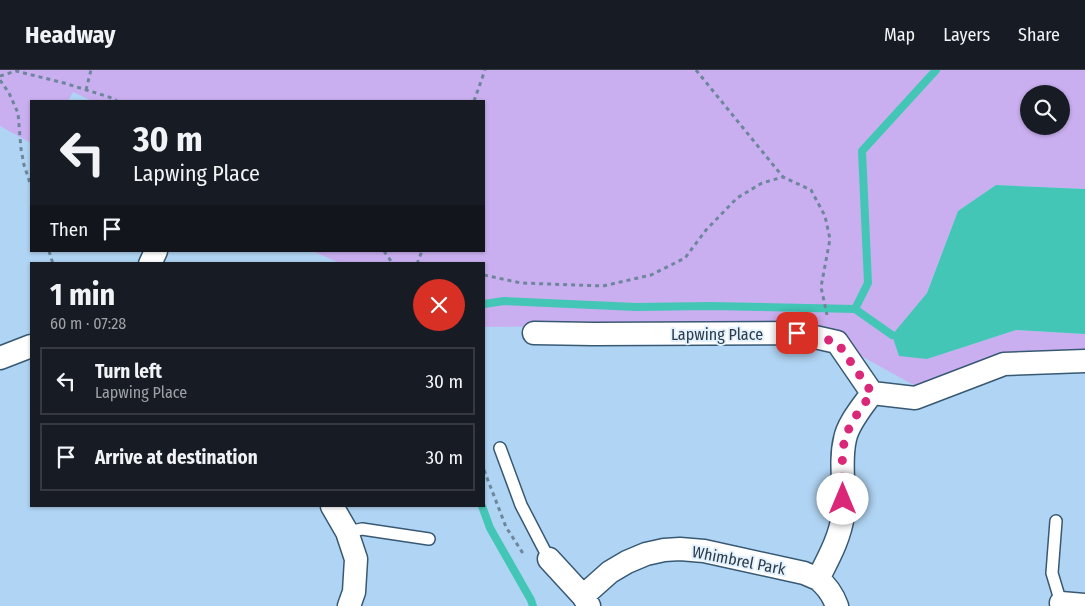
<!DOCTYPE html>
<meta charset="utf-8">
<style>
:root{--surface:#171b24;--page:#242831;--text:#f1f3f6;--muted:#9ea1a6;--line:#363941}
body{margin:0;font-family:"Fira Sans Condensed",sans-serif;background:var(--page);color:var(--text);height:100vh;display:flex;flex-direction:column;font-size:19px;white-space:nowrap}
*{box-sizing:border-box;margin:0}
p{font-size:16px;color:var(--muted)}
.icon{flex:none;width:28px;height:28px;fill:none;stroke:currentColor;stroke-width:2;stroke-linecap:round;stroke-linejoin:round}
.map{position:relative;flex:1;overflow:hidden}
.details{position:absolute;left:30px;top:192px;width:455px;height:245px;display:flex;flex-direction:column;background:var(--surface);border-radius:0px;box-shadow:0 1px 4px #0004}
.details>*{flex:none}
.guide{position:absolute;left:30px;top:30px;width:455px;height:152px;border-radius:0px;box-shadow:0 1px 4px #0004;background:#171b24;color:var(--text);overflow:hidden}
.buttons{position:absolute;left:1020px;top:15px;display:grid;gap:10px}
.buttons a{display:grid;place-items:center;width:50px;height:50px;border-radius:50%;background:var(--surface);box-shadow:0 1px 4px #0004;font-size:25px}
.pin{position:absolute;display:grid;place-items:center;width:42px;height:42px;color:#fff;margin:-21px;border-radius:10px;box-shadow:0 2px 8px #0006}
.me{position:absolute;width:55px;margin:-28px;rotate:0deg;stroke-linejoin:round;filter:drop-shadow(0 0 4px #0008)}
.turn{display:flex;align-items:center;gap:18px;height:105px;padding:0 20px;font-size:22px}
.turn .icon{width:65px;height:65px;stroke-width:2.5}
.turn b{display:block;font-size:35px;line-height:42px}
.then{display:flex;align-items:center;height:48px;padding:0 20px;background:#0003;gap:10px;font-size:19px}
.round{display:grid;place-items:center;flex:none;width:52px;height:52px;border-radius:26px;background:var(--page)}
.summary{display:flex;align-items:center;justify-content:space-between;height:85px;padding:0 20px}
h1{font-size:30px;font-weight:700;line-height:38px}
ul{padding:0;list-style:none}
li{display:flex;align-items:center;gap:15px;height:68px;margin:0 10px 8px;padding:0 10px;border:2px solid var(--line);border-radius:0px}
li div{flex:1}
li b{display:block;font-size:19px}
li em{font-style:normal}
header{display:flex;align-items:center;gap:30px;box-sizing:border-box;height:70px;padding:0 25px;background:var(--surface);border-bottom:1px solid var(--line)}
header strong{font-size:24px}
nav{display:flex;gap:28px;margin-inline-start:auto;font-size:18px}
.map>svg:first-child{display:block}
.green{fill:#caaff0;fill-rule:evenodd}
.water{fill:#44c6b6}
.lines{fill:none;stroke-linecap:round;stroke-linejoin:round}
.stream{stroke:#44c6b6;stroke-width:8}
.service-casing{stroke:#385973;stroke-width:14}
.minor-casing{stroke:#385973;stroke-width:25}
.path{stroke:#6d869b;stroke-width:3;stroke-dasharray:4 4;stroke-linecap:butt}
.service{stroke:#fff;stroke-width:11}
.minor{stroke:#fff;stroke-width:22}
.route{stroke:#db2777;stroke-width:9;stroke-dasharray:0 16.2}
.labels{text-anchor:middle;stroke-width:4;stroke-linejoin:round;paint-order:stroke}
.street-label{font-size:16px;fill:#2c3b47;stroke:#e4f2ff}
</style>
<header>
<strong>Headway</strong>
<nav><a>Map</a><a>Layers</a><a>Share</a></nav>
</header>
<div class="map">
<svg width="1085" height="536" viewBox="0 0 1085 536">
<rect width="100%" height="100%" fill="#b0d4f3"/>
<!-- green -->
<path class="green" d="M0 0H1085V119L996 115 958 141 927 223 892 266 927 289 1016 260 1085 264V286L1000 283 919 318 863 287 796 254 484 257V194H342L312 181H484V31H92L73 22 68 31H31V73L0 56ZM1029 24H1061V56H1029Z"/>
<!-- water -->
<path class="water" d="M996 115 1085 119V264L1016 260 927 289 899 286 892 265 927 223 958 141Z"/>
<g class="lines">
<!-- stream -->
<path class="stream" d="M484 234 504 231 636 237 711 236 855 239 892 265
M855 239 868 213 862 81 936 0
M482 436 490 458 531 530 533 536"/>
<defs>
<path id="service" d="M500 378 521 435 549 489
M1056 451 1052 503 1061 533
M347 462 362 459 429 469"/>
<path id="minor" d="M150 194 156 181
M534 263 593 264 797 263 837 272 872 323 915 328 1004 294 1085 291
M0 288 31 276
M332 436 347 462 356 489 354 522 349 536
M549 489 583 526 589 536
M583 526 610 502 627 492 646 484 664 480 680 479 704 481 804 503 818 509
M1061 533 1085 535
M837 536C833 525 827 516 818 509 828 489 840 468 843 445 846 420 839 394 845 369 848 353 863 336 872 323"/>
</defs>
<!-- service casing -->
<use href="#service" class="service-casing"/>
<!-- minor casing -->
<use href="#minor" class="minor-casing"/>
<!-- path -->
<path class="path" d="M696 0 783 107
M0 6 16 1 64 13 109 27 117 31
M0 10 9 23 18 43 21 79 24 95 31 116
M86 20 91 0
M474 31 485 0
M49 181 53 194
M384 181 393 194
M417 194 422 181
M484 205 521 213 603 216 651 205 685 188 706 160 737 128 762 113 783 107 811 120 825 146 830 169 821 217 827 245
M484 400 506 457 524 485"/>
<!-- service -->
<use href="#service" class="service"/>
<!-- minor -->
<use href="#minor" class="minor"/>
</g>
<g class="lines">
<!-- route -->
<path class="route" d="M797 263 837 272 872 323C862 337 851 351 846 366 840 382 843 411 843 429"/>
</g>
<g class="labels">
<!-- street labels -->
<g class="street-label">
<text x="717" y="270">Lapwing Place</text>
<text transform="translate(739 490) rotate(11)" y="6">Whimbrel Park</text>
</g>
</g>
</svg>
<div class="buttons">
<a><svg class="icon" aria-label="search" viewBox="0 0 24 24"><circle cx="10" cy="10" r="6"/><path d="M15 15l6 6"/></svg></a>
</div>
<div class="pin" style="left:797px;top:263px;background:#d93025"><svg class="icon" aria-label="arrive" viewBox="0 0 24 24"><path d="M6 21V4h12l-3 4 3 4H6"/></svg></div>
<svg class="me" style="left:843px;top:429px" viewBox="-20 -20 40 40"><circle r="19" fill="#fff"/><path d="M0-13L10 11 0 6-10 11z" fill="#db2777"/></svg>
<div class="guide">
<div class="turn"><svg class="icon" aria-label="left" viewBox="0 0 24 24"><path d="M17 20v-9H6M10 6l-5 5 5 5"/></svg><div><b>30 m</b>Lapwing Place</div></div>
<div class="then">Then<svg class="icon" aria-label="arrive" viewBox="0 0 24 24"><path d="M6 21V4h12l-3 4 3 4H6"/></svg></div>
</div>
<section class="details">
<div class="summary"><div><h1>1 min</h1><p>60 m · 07:28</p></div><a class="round" style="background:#d93025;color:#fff"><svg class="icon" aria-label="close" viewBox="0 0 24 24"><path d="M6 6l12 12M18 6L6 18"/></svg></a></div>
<ul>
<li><svg class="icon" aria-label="left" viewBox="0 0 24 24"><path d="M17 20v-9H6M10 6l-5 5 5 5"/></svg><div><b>Turn left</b><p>Lapwing Place</p></div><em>30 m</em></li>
<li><svg class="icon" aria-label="arrive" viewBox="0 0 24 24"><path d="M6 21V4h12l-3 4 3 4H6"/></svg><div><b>Arrive at destination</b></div><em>30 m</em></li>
</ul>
</section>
</div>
